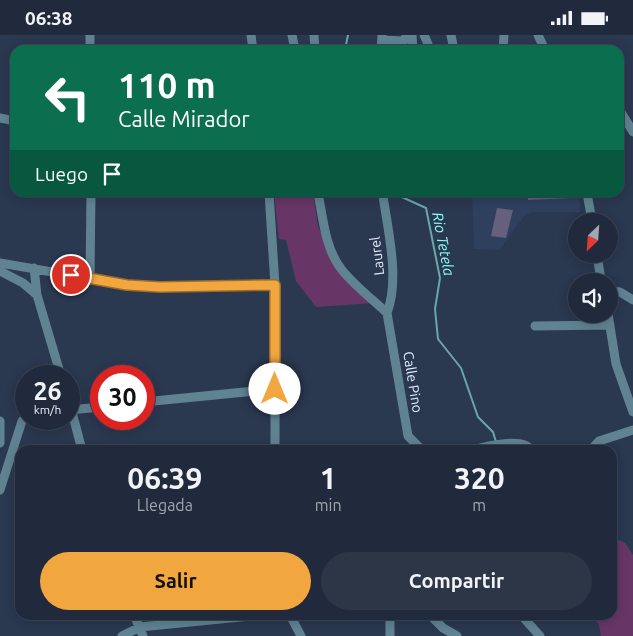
<!DOCTYPE html>
<html lang="es">
<style>
:root{--surface:#202a3c;--page:#2d3647;--text:#f1f3f6;--muted:#a2a7af;--line:#3d4656;--accent:#f1a63f}
body{margin:0;font-family:Ubuntu,sans-serif;background:var(--page);color:var(--text);height:100vh;display:flex;flex-direction:column;font-size:19px;white-space:nowrap}
*{box-sizing:border-box;margin:0}
p{font-size:16px;color:var(--muted)}
.icon{flex:none;width:28px;height:28px;fill:none;stroke:currentColor;stroke-width:2;stroke-linecap:round;stroke-linejoin:round}
.map{position:relative;flex:1;overflow:hidden}
.drawer{position:absolute;left:15px;top:410px;width:602px;height:175px;display:flex;flex-direction:column;background:var(--surface);border-radius:15px;box-shadow:0 2px 12px #0003,0 0 0 1px var(--line)}
.drawer>*{flex:none}
.hud{position:absolute;left:10px;top:10px;width:614px;height:152px;border-radius:15px;box-shadow:0 2px 12px #0003,0 0 0 1px var(--line);background:#0b6e4f;color:#fff;overflow:hidden}
.needle{width:32px;rotate:205deg}
.tools{position:absolute;left:568px;top:178px;display:grid;gap:10px}
.tools a{display:grid;place-items:center;width:50px;height:50px;border-radius:50%;background:var(--surface);box-shadow:0 2px 12px #0003,0 0 0 1px var(--line);font-size:25px}
.speed{position:absolute;left:15px;top:330px;display:flex;gap:10px;font-size:25px;font-weight:700;text-align:center}
.speed>*{display:grid;place-content:center;width:65px;height:65px;border-radius:50%;background:var(--surface);box-shadow:0 2px 12px #0003,0 0 0 1px var(--line);line-height:1}
.speed small{font-size:12px;font-weight:400}
.speed .limit{border:8px solid #d22;background:#fff;color:#111}
.pin{position:absolute;display:grid;place-items:center;width:42px;height:42px;color:#fff;margin:-21px;border:2px solid #fff;border-radius:50%;box-shadow:0 1px 5px #0007}
.me{position:absolute;width:55px;margin:-28px;rotate:0deg;stroke-linejoin:round;filter:drop-shadow(0 0 4px #0008)}
.turn{display:flex;align-items:center;gap:18px;height:105px;padding:0 25px;font-size:22px}
.turn .icon{width:65px;height:65px;stroke-width:2.5}
.turn b{display:block;font-size:35px;line-height:42px}
.then{display:flex;align-items:center;height:48px;padding:0 25px;background:#0003;gap:10px;font-size:19px}
.eta{display:flex;justify-content:space-evenly;align-items:center;height:85px;text-align:center}
.eta b{font-size:30px;font-weight:600;line-height:35px}
.cta{display:flex;gap:10px;margin-top:auto;padding:10px 25px}
.cta a{flex:1;height:58px;border-radius:30px;background:var(--accent);color:#111;font-size:20px;font-weight:600;line-height:58px;text-align:center}
.cta a+a{background:var(--page);color:var(--text)}
.status{display:flex;justify-content:space-between;align-items:center;height:35px;padding:0 25px;background:var(--surface);direction:ltr}
.status svg{height:14px;fill:currentColor}
.map>svg:first-child{display:block}
.built{fill:#2e405e}
.green{fill:#673666}
.lines{fill:none;stroke-linecap:round;stroke-linejoin:round}
.stream{stroke:#69a7aa;stroke-width:2}
.building{fill:#665f7d}
.minor{stroke:#608392;stroke-width:9}
.route-casing{stroke:#9d6c29;stroke-width:12}
.route{stroke:#f1a63f;stroke-width:9}
.labels{text-anchor:middle;stroke-width:5;stroke-linejoin:round;paint-order:stroke}
.street-label{font-size:14px;fill:#e3ecfb;stroke:#2a3850}
.water-label{font-size:15px;font-style:italic;fill:#88fbf6;stroke:#2a3850}
</style>
<div class="status"><b>06:38</b><svg viewBox="0 0 49 12"><path d="M0 12V9h3v3zM5 12V6h3v6zM10 12V3h3v9zM15 12V0h3v12zM26 1h20v11H26zM47 4h2v5h-2z"/></svg></div>
<div class="map">
<svg width="633" height="601" viewBox="0 0 633 601">
<rect width="100%" height="100%" fill="#2a3850"/>
<!-- built -->
<path class="built" d="M472 158H579L580 177H533L525 180 499 215 474 214Z"/>
<!-- green -->
<path class="green" d="M274 158H313L318 191 336 232 374 268 316 272 296 246 286 205 279 204Z
M613 502 625 508 633 520V601H601L599 590 591 580H612Z"/>
<g class="lines">
<!-- stream -->
<path class="stream" d="M345 15 348 0
M393 158 426 173 440 243 435 274 438 304 461 333 478 382 493 397 496 407"/>
</g>
<!-- building -->
<path class="building" d="M491 158H510V160L492 163Z
M527 158H572V163L528 165Z
M497 173 513 175 506 203 491 201Z"/>
<g class="lines">
<!-- minor -->
<path class="minor" d="M90 0V15
M251 0 253 15
M292 0 295 15
M314 0 315 15
M412 0 413 15
M424 0 428 9
M451 0 454 15
M538 0 545 15
M382 5 402 6 405 5 406 0
M381 15 382 0
M503 15 504 0
M619 74 633 97
M0 83 15 86
M269 158 275 250V415
M318 158C323 183 325 214 342 235 355 251 372 264 387 278
M587 158 592 186
M383 161C388 196 400 244 387 278L408 401 422 415
M597 219 601 246
M0 228 127 250 160 252 275 250
M34 233 37 260 61 341
M0 236 23 248 37 260
M90 243 91 158
M609 256 620 257 633 265
M608 279 616 329 633 377
M535 291 610 290
M69 366 82 415
M144 367 275 354
M69 375 101 372
M0 386V408
M473 415C486 411 524 402 531 415
M591 415 599 406 633 395
M0 455 22 386 26 381
M134 580 143 601
M290 580 301 601
M430 580 443 593 457 601
M521 580 540 601
M122 601 140 592 262 580
M390 601V580"/>
</g>
<g class="lines">
<defs>
<path id="route" d="M71 240 127 250 160 252 275 250V354"/>
</defs>
<!-- route casing -->
<use href="#route" class="route-casing"/>
<!-- route -->
<use href="#route" class="route"/>
</g>
<g class="labels">
<!-- street labels -->
<g class="street-label">
<text transform="translate(377 221) rotate(-97)" y="5">Laurel</text>
<text transform="translate(413 347) rotate(81)" y="5">Calle Pino</text>
</g>
<!-- water labels -->
<g class="water-label">
<text transform="translate(443 209) rotate(79)" y="5">Rio Tetela</text>
</g>
</g>
</svg>
<div class="tools">
<a><svg class="needle" viewBox="-14 -14 28 28"><path d="M0-13l5 13h-10z" fill="#e53935"/><path d="M0 13l5-13h-10z" fill="#a2a7af"/></svg></a>
<a><svg class="icon" aria-label="sound" viewBox="0 0 24 24"><path d="M4 9h4l5-4v14l-5-4H4zM17 9q2 3 0 6"/></svg></a>
</div>
<div class="speed"><div>26<small>km/h</small></div><div class="limit">30</div></div>
<div class="pin" style="left:71px;top:240px;background:#d93025"><svg class="icon" aria-label="arrive" viewBox="0 0 24 24"><path d="M6 21V4h12l-3 4 3 4H6"/></svg></div>
<svg class="me" style="left:275px;top:354px" viewBox="-20 -20 40 40"><circle r="19" fill="#fff"/><path d="M0-13L10 11 0 6-10 11z" fill="#f1a63f"/></svg>
<div class="hud">
<div class="turn"><svg class="icon" aria-label="left" viewBox="0 0 24 24"><path d="M17 20v-9H6M10 6l-5 5 5 5"/></svg><div><b>110 m</b>Calle Mirador</div></div>
<div class="then">Luego<svg class="icon" aria-label="arrive" viewBox="0 0 24 24"><path d="M6 21V4h12l-3 4 3 4H6"/></svg></div>
</div>
<section class="drawer">
<div class="eta">
<div><b>06:39</b><p>Llegada</p></div>
<div><b>1</b><p>min</p></div>
<div><b>320</b><p>m</p></div>
</div>
<div class="cta"><a>Salir</a><a>Compartir</a></div>
</section>
</div>
